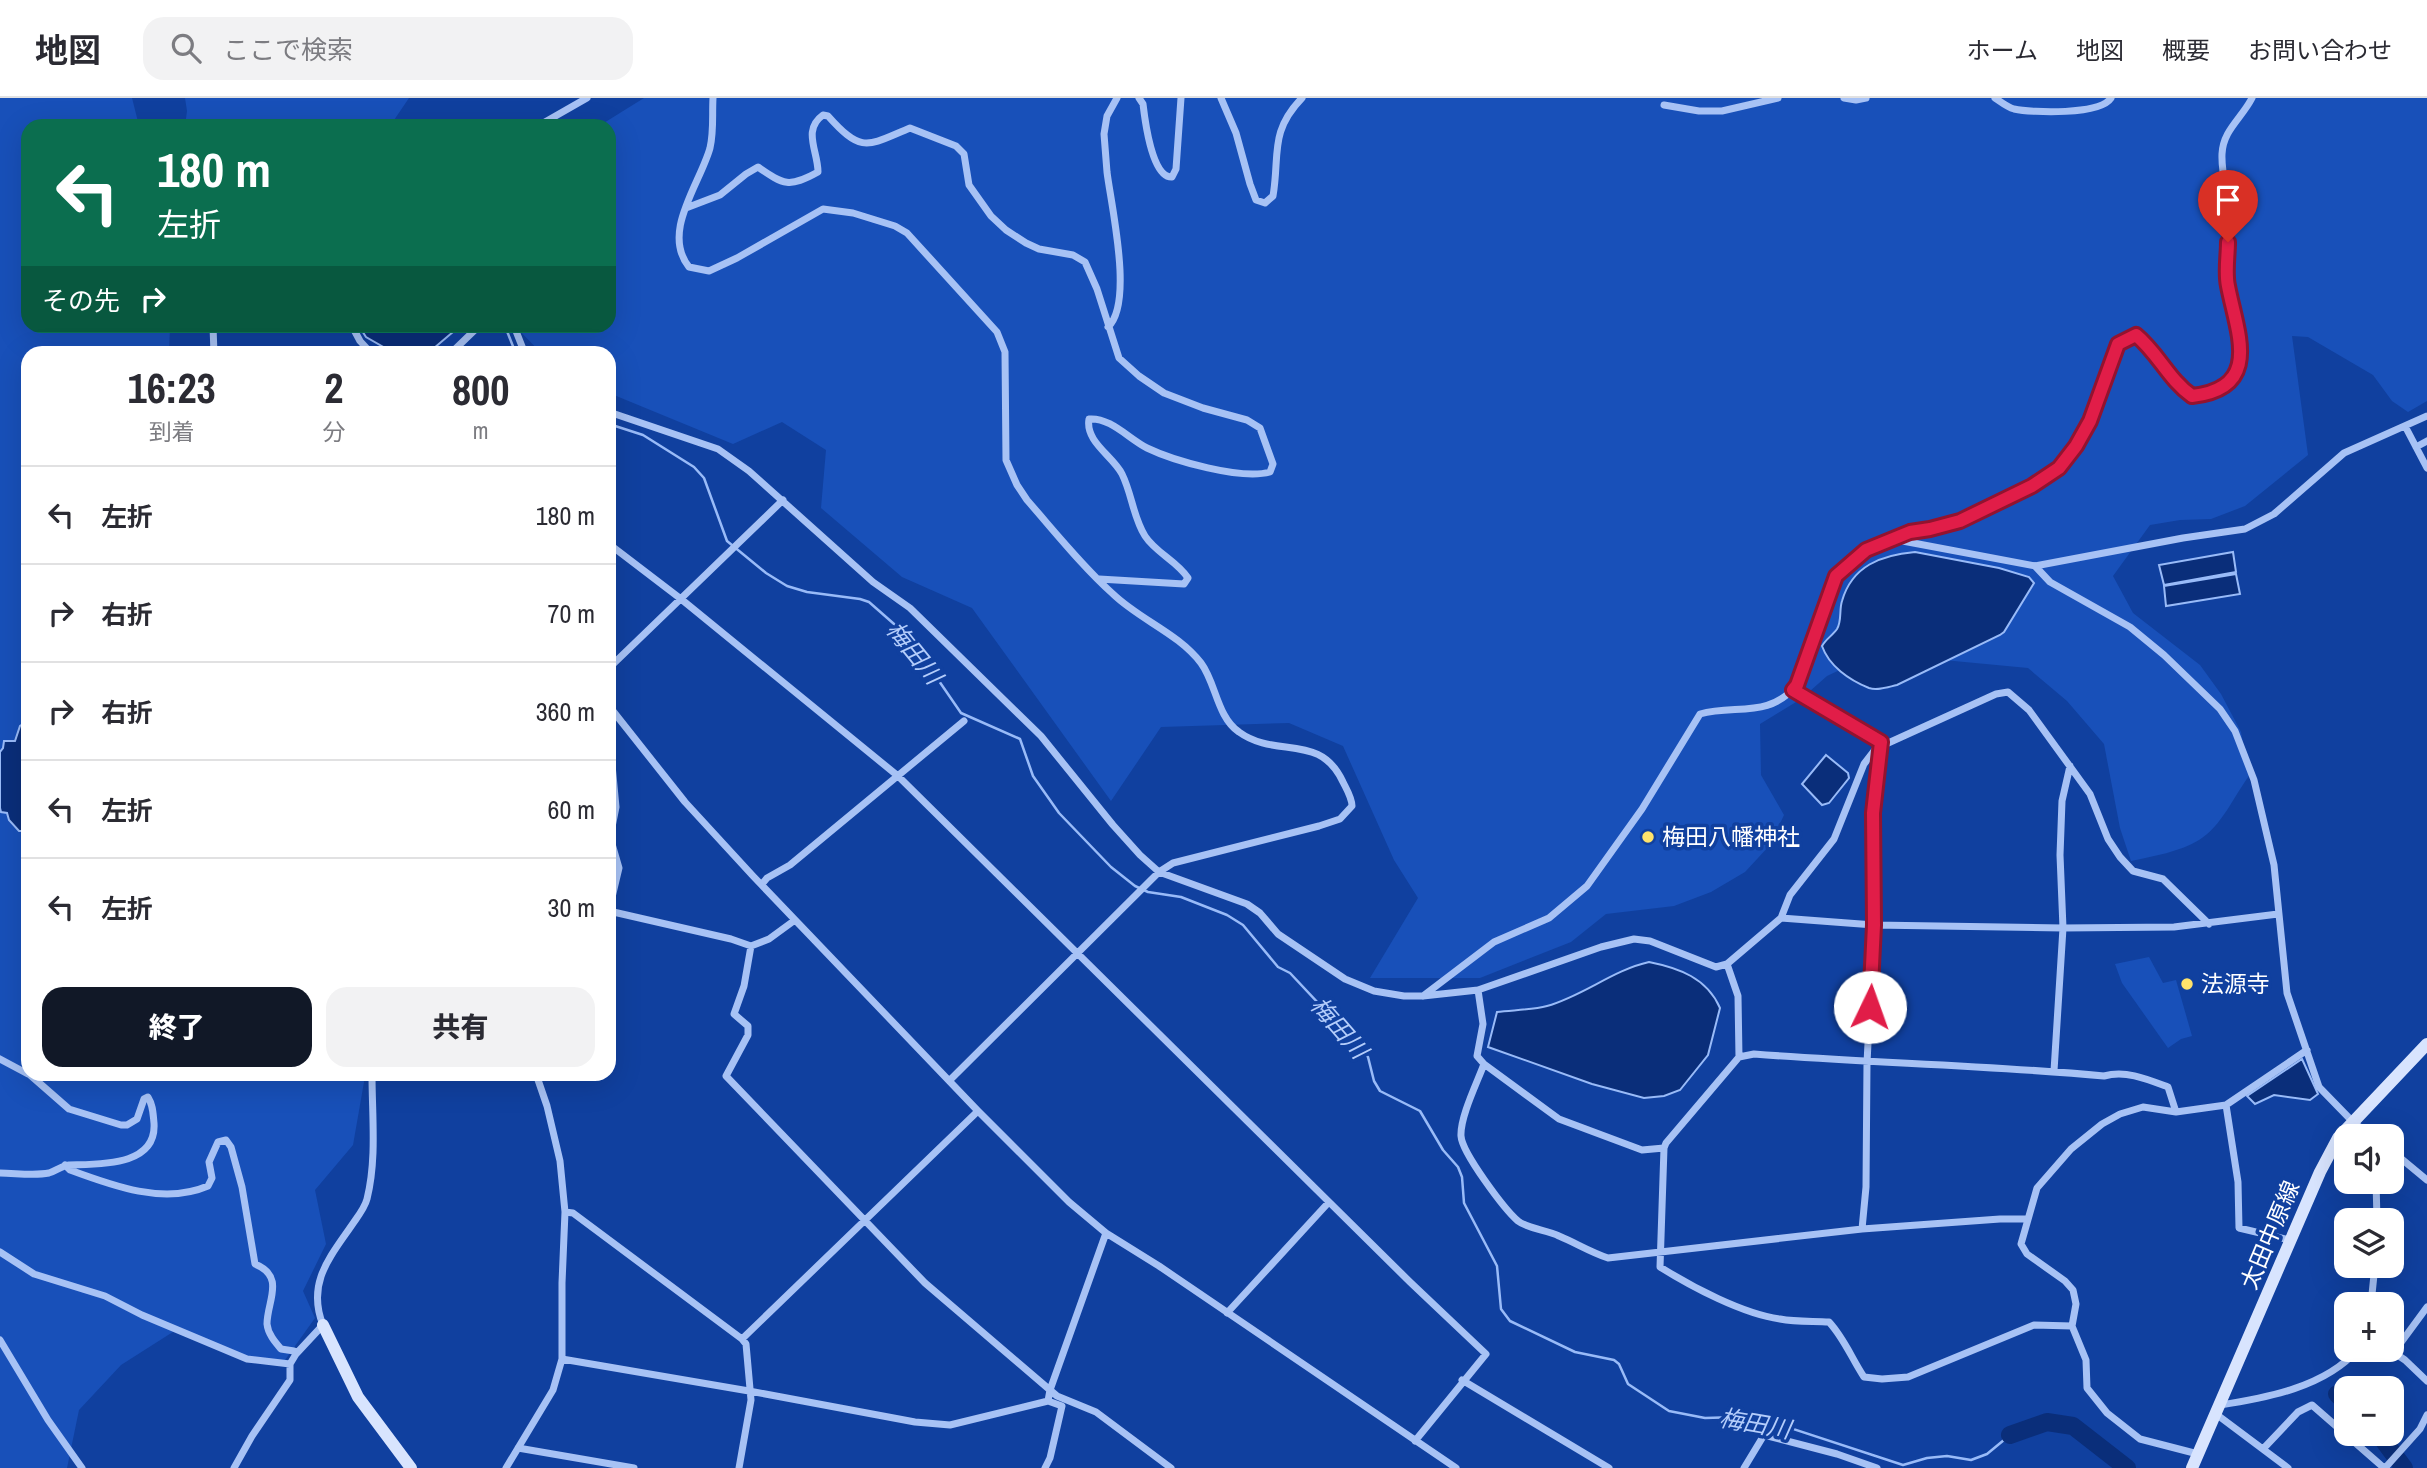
<!DOCTYPE html>
<html lang="ja">
<meta charset="utf-8">
<style>
:root{--surface:#fff;--page:#f2f2f3;--text:#2b2b33;--muted:#7c7c81;--line:#e1e1e2;--accent:#111827}
body{margin:0;font-family:"Archivo Narrow","Noto Sans JP",sans-serif;background:var(--page);color:var(--text);height:100vh;display:flex;flex-direction:column;font-size:26px;white-space:nowrap}
*{box-sizing:border-box;margin:0}
p{font-size:23px;color:var(--muted)}
.icon{flex:none;width:38px;height:38px;fill:none;stroke:currentColor;stroke-width:2;stroke-linecap:round;stroke-linejoin:round}
.map{position:relative;flex:1;overflow:hidden}
.side{position:absolute;left:21px;top:248px;width:595px;height:735px;display:flex;flex-direction:column;background:var(--surface);border-radius:21px;box-shadow:0 7px 28px #0002}
.side>*{flex:none}
.top-card{position:absolute;left:21px;top:21px;width:595px;height:214px;border-radius:21px;box-shadow:0 7px 28px #0002;background:#0b6e4f;color:#fff;overflow:hidden}
.buttons{position:absolute;left:2334px;top:1026px;display:grid;gap:14px}
.buttons a{display:grid;place-items:center;width:70px;height:70px;border-radius:14px;background:var(--surface);box-shadow:0 7px 28px #0002;font-size:35px}
.pin{position:absolute;display:grid;place-items:center;width:60px;height:60px;color:#fff;margin:-72px -30px;border-radius:50% 50% 50% 0;rotate:-45deg;box-shadow:0 0 7px #0007}
.pin .icon{rotate:45deg}
.me{position:absolute;width:77px;margin:-38px;rotate:3deg;stroke-linejoin:round;filter:drop-shadow(0 0 5px #0008)}
.turn{display:flex;align-items:center;gap:24px;height:147px;padding:0 21px;font-size:32px}
.turn .icon{width:91px;height:91px;stroke-width:2.5}
.turn b{display:block;font-size:49px;line-height:60px}
.then{display:flex;align-items:center;height:66px;padding:0 21px;background:#0003;gap:14px;font-size:26px}
.eta{display:flex;justify-content:space-evenly;align-items:center;height:119px;text-align:center}
.eta b{font-size:42px;font-weight:800;line-height:49px}
.cta{display:flex;gap:14px;margin-top:auto;padding:14px 21px}
.cta a{flex:1;height:80px;border-radius:21px;background:var(--accent);color:#fff;font-size:28px;font-weight:800;line-height:80px;text-align:center}
.cta a+a{background:var(--page);color:var(--text)}
ul{padding:0;list-style:none}
li{display:flex;align-items:center;gap:21px;height:98px;padding:0 21px;border-top:2px solid var(--line)}
li div{flex:1}
li b{display:block;font-size:26px}
li em{font-style:normal}
header{display:flex;align-items:center;gap:42px;box-sizing:border-box;height:98px;padding:0 35px;background:var(--surface);border-bottom:2px solid var(--line)}
header strong{font-size:33px}
nav{display:flex;gap:38px;margin-inline-start:auto;font-size:24px}
.search{width:490px;height:63px;background:var(--page);display:flex;align-items:center;gap:18px;box-sizing:border-box;padding:0 24px;border-radius:21px;color:var(--muted);font-size:26px}
.map>svg:first-child{display:block}
.green{fill:#1850b9}
.water{fill:#0a2e7a;stroke:#99bbf8;stroke-width:2}
.lines{fill:none;stroke-linecap:round;stroke-linejoin:round}
.stream{stroke:#99bbf8;stroke-width:2.5}
.river{stroke:#0a2e7a;stroke-width:18}
.street{stroke:#a7c2f5;stroke-width:7}
.secondary{stroke:#d8e4fe;stroke-width:12}
.route-casing{stroke:#92132f;stroke-width:18}
.route{stroke:#e11d48;stroke-width:12}
.poi-dot{fill:#ffe36b;stroke:#10409f;stroke-width:2.5}
.labels{text-anchor:middle;stroke-width:7;stroke-linejoin:round;paint-order:stroke}
.poi-label{font-size:23px;fill:#fff;stroke:#10409f;text-anchor:start}
.street-label{font-size:23px;fill:#fff;stroke:#10409f}
.water-label{font-size:24px;font-style:italic;fill:#b4cdfb;stroke:#10409f}
</style>
<header>
<strong>地図</strong>
<div class="search"><svg class="icon" aria-label="search" viewBox="0 0 24 24"><circle cx="10" cy="10" r="6"/><path d="M15 15l6 6"/></svg>ここで検索</div>
<nav><a>ホーム</a><a>地図</a><a>概要</a><a>お問い合わせ</a></nav>
</header>
<div class="map">
<svg width="2427" height="1370" viewBox="0 0 2427 1370">
<rect width="100%" height="100%" fill="#10409f"/>
<!-- green -->
<path class="green" d="M0 0H132L139 28H28V228H170L169 255 28 256V976H362L364 984 353 1047 315 1092 326 1146 303 1193 315 1220 285 1262 267 1266 176 1232 121 1267 79 1312 67 1370H0Z
M185 0H409L390 28H185L187 13Z
M644 0H2427V303L2408 314 2392 303 2373 277 2308 239 2292 238 2308 357 2245 408 2211 421 2180 422 2150 427 2113 478 2133 515 2200 567 2221 596 2241 634 2249 678C2234 698 2221 729 2199 742 2179 754 2154 758 2131 763L2120 730 2104 646 2067 603 2028 570 1933 561 1861 562 1827 578 1801 601 1760 626 1761 677 1784 717 1770 747 1745 774 1711 794 1674 808 1606 816 1571 844 1480 880H1370L1418 800 1394 762 1343 648 1289 625 1161 629 1111 703 972 510 902 479 821 410 826 352 782 324 733 346 609 295V256L541 255 515 228H609V28H599Z
M2149 859 2163 885 2176 882 2192 938 2181 941 2168 950 2122 885 2115 866Z"/>
<!-- water -->
<path class="water" d="M359 228H460L427 256 394 255 366 239Z
M1915 454 1999 470 2029 479 2034 485 2004 534 2000 537 1897 587C1888 589 1878 593 1869 590 1849 582 1829 568 1822 548 1826 541 1833 537 1837 531 1842 523 1839 512 1842 503 1852 468 1881 457 1915 454Z
M2233 454 2236 474 2164 487 2159 467Z
M2236 476 2240 496 2166 508 2164 488Z
M28 623V733H19L9 722 7 715 1 714 0 710V654L3 650 4 643H15L20 628Z
M1826 657 1848 675 1849 680 1829 705 1822 707 1802 686Z
M1649 864C1679 870 1707 880 1720 910L1708 957 1680 992 1664 998 1644 1000 1592 986 1488 949 1497 914C1513 912 1532 912 1547 908 1583 898 1613 872 1649 864Z
M2302 961 2318 996 2310 1002 2274 997 2255 1006 2247 998Z"/>
<g class="lines">
<!-- stream -->
<path class="stream" d="M505 228 516 256
M609 326 643 337 694 369 704 380 727 443 766 475 787 488 807 494 860 501 869 504 902 533 927 574 939 583 961 615 1020 641 1033 678 1059 715 1111 769 1135 788 1148 794 1181 799 1227 817 1243 827 1278 869 1290 875 1335 923 1349 942 1357 947 1368 959 1374 983 1380 993 1420 1013 1443 1052 1458 1069 1462 1079 1464 1105 1497 1168 1501 1211 1510 1223 1575 1254 1614 1262 1619 1266 1628 1286 1669 1313 1705 1320 1738 1319 1775 1325 1903 1367 1927 1360 1947 1358 1971 1362 1987 1356 2010 1337"/>
<!-- river -->
<path class="river" d="M2337 1296 2347 1306
M2378 1335 2404 1370
M2010 1337 2047 1324 2073 1328 2127 1370"/>
<!-- street -->
<path class="street" d="M713 0C712 17 714 33 710 50 700 86 661 134 689 169L709 173 737 160 823 111 853 115 895 128 907 135 997 234 1005 254 1006 362 1017 387 1027 402C1055 434 1082 468 1113 496 1140 522 1178 535 1201 565 1216 585 1217 619 1239 634 1276 661 1320 634 1343 684 1347 692 1352 700 1352 708L1340 721 1319 728 1173 765 1159 774 950 982
M1139 0 1143 6C1145 23 1152 80 1172 79L1176 71 1181 0
M1221 0 1236 35 1250 86 1256 102 1265 105 1273 98C1280 57 1269 34 1302 0
M1844 0 1856 2 1866 0
M1995 0C2001 4 2007 9 2014 11 2033 15 2100 17 2111 0
M1664 7 1699 13H1722L1778 0
M538 28 587 0
M686 110 720 97 746 76 758 69C784 87 789 90 818 74 818 53 802 32 823 17L828 18C862 56 867 48 910 30L956 48 964 56 969 87 991 118 1006 132 1026 145 1039 151 1073 157 1085 164 1097 191 1119 260 1139 278 1164 295 1203 310 1247 322 1260 330 1273 366 1270 374C1241 382 1174 363 1147 350 1129 341 1110 319 1089 321 1085 344 1113 358 1122 376 1132 396 1133 419 1145 438 1156 455 1177 463 1188 480L1184 486 1099 481
M213 228 214 256
M352 228 360 243 372 256
M514 228 525 256
M1108 229C1134 205 1111 107 1107 74 1106 62 1105 49 1104 36L1107 18 1117 0
M450 256 479 228
M609 314 718 351 749 373 873 484 910 510 1041 638 1113 727 1140 757 1159 774 1247 806 1260 815 1278 836 1345 881 1374 893 1404 898H1423L1478 892 1601 849 1634 841 1650 843 1716 869 1727 866 1781 820 1790 797 1834 741 1864 666 1881 644
M2405 328 2427 370
M2416 349 2427 343
M1892 441 2035 468 2183 440 2245 431 2274 416 2344 355 2427 318
M609 446 681 501 898 678 1410 1184 1486 1256 1415 1343
M2035 468 2050 484 2130 529 2164 557 2220 611 2235 633 2254 682 2274 767 2287 895 2319 989 2353 1024 2372 1038
M609 570 783 402
M1792 592 1886 646 1996 596 2008 594 2029 612 2090 696 2108 741 2120 759 2133 773 2163 781 2209 826
M609 608 685 704 753 778 978 1013 1069 1104 1106 1135 1159 1168 1456 1370
M762 786 767 780 790 767 964 623
M609 812 619 770 610 739 616 709 609 635 611 612
M609 813 731 841 751 848 769 841 795 822
M1781 820 1874 827 2063 830 2174 829 2278 816
M751 848 744 888 734 916 748 928V937L726 978 925 1185 1057 1298 1096 1314 1171 1370
M1727 866 1738 898 1739 959
M1478 892 1483 926 1477 958 1484 966 1559 1021 1642 1052 1664 1050
M1423 898 1494 844 1549 820 1587 788 1642 711 1700 616C1736 606 1768 621 1797 587L1836 479 1865 452 1910 434 1930 431 1960 423 2032 388 2058 370 2076 348 2090 323 2118 246 2136 237C2158 255 2169 282 2192 298 2206 297 2228 293 2235 279 2250 248 2231 215 2227 184 2224 163 2230 141 2230 120 2229 98 2221 78 2222 56 2223 32 2242 20 2252 0
M0 961 28 976
M1484 966C1477 985 1460 1019 1461 1038 1462 1055 1505 1112 1518 1123 1528 1131 1547 1132 1559 1138 1576 1145 1590 1154 1608 1160L1862 1131 2000 1121H2027
M2054 973 2063 830 2060 757 2062 703 2070 668
M546 976H565
M2226 1007 2238 1084 2239 1130 2290 1142
M2392 1053 2427 1082
M65 1067 70 1072C113 1088 164 1107 208 1088L212 1080 209 1064 218 1044 226 1042 231 1049 242 1089 255 1166C286 1179 267 1203 267 1226 268 1236 275 1244 281 1251L294 1253 296 1256
M0 1075C15 1075 34 1078 49 1075 56 1073 61 1068 69 1067 98 1066 157 1069 154 1025 153 1015 153 1007 148 999L144 1001 137 1021 127 1027H121L69 1011 29 976
M2376 1083 2377 1122
M565 1114 573 1115 742 1241 746 1246 751 1302 739 1370
M1862 1131 1866 1089 1867 965 1874 827 1873 715 1881 645
M0 1154 34 1176 105 1198 142 1217 247 1261 290 1266
M2371 1206 2375 1167
M1227 1215 1329 1104
M2072 1228 2034 1227 1908 1279 1882 1281 1864 1279C1852 1261 1844 1240 1829 1224 1813 1223 1796 1224 1780 1221 1743 1216 1692 1189 1660 1169L1664 1050 1666 1045 1739 959 1754 956C1870 965 1987 967 2104 978 2126 972 2147 981 2168 989L2176 1014
M742 1241 978 1013
M0 1242 48 1322 82 1370
M2390 1252 2405 1262 2427 1283
M2394 1254 2427 1209
M562 1261 749 1293 915 1324 950 1327 1048 1303
M1462 1282 1609 1370
M2220 1307C2266 1300 2326 1289 2358 1251
M2216 1316 2288 1370
M518 1350 634 1370
M2263 1351 2298 1314 2312 1307 2384 1370
M2198 1356 2140 1341 2107 1315 2087 1290 2086 1262 2072 1228 2076 1206 2073 1192 2065 1183 2027 1156 2021 1146 2037 1090 2071 1051 2102 1026 2120 1016 2143 1009 2176 1014 2226 1007 2307 952
M234 1370 252 1338 290 1282V1266L296 1256 323 1227C306 1184 331 1158 354 1124 359 1117 365 1109 367 1101 377 1061 372 1018 372 976
M506 1370 553 1292 562 1261V1185L565 1114 560 1063 547 1008 536 976
M1045 1370 1050 1360 1062 1308 1048 1303 1050 1292 1106 1135
M1744 1370 1764 1337 1837 1356 1877 1370
M2385 1370 2420 1331 2427 1317"/>
<!-- secondary -->
<path class="secondary" d="M323 1227 358 1299 411 1370
M2192 1370 2320 1074 2338 1040 2427 946"/>
</g>
<g class="lines">
<defs>
<path id="route" d="M1870 909 1874 827 1873 715 1881 644 1793 592 1797 587 1836 478 1866 452 1910 434 1930 431 1960 423 2032 388 2059 370 2076 348 2090 323 2118 246 2136 237C2158 255 2169 282 2192 298 2263 290 2237 235 2228 188 2225 174 2228 158 2228 144"/>
</defs>
<!-- route casing -->
<use href="#route" class="route-casing"/>
<!-- route -->
<use href="#route" class="route"/>
</g>
<!-- markers -->
<g class="poi-dot">
<circle cx="1648" cy="739" r="7"/>
<circle cx="2187" cy="886" r="7"/>
</g>
<g class="labels">
<!-- poi labels -->
<g class="poi-label">
<text x="1662" y="747">梅田八幡神社</text>
<text x="2201" y="894">法源寺</text>
</g>
<!-- street labels -->
<g class="street-label">
<text transform="translate(2270 1137) rotate(-67)" y="8">太田中原線</text>
</g>
<!-- water labels -->
<g class="water-label">
<text transform="translate(914 555) rotate(51)" y="8">梅田川</text>
<text transform="translate(1339 930) rotate(49)" y="8">梅田川</text>
<text transform="translate(1755 1326) rotate(10)" y="8">梅田川</text>
</g>
</g>
</svg>
<div class="buttons">
<a><svg class="icon" aria-label="sound" viewBox="0 0 24 24"><path d="M4 9h4l5-4v14l-5-4H4zM17 9q2 3 0 6"/></svg></a>
<a><svg class="icon" aria-label="layers" viewBox="0 0 24 24"><path d="M12 4l9 5-9 5-9-5zM3 14l9 5 9-5"/></svg></a>
<a>+</a>
<a>−</a>
</div>
<div class="pin" style="left:2228px;top:144px;background:#d93025"><svg class="icon" aria-label="arrive" viewBox="0 0 24 24"><path d="M6 21V4h12l-3 4 3 4H6"/></svg></div>
<svg class="me" style="left:1870px;top:909px" viewBox="-20 -20 40 40"><circle r="19" fill="#fff"/><path d="M0-13L10 11 0 6-10 11z" fill="#e11d48"/></svg>
<div class="top-card">
<div class="turn"><svg class="icon" aria-label="left" viewBox="0 0 24 24"><path d="M17 20v-9H6M10 6l-5 5 5 5"/></svg><div><b>180 m</b>左折</div></div>
<div class="then">その先<svg class="icon" aria-label="right" viewBox="0 0 24 24"><path d="M7 20v-9h11M14 6l5 5-5 5"/></svg></div>
</div>
<section class="side">
<div class="eta">
<div><b>16:23</b><p>到着</p></div>
<div><b>2</b><p>分</p></div>
<div><b>800</b><p>m</p></div>
</div>
<ul>
<li><svg class="icon" aria-label="left" viewBox="0 0 24 24"><path d="M17 20v-9H6M10 6l-5 5 5 5"/></svg><div><b>左折</b></div><em>180 m</em></li>
<li><svg class="icon" aria-label="right" viewBox="0 0 24 24"><path d="M7 20v-9h11M14 6l5 5-5 5"/></svg><div><b>右折</b></div><em>70 m</em></li>
<li><svg class="icon" aria-label="right" viewBox="0 0 24 24"><path d="M7 20v-9h11M14 6l5 5-5 5"/></svg><div><b>右折</b></div><em>360 m</em></li>
<li><svg class="icon" aria-label="left" viewBox="0 0 24 24"><path d="M17 20v-9H6M10 6l-5 5 5 5"/></svg><div><b>左折</b></div><em>60 m</em></li>
<li><svg class="icon" aria-label="left" viewBox="0 0 24 24"><path d="M17 20v-9H6M10 6l-5 5 5 5"/></svg><div><b>左折</b></div><em>30 m</em></li>
</ul>
<div class="cta"><a>終了</a><a>共有</a></div>
</section>
</div>
